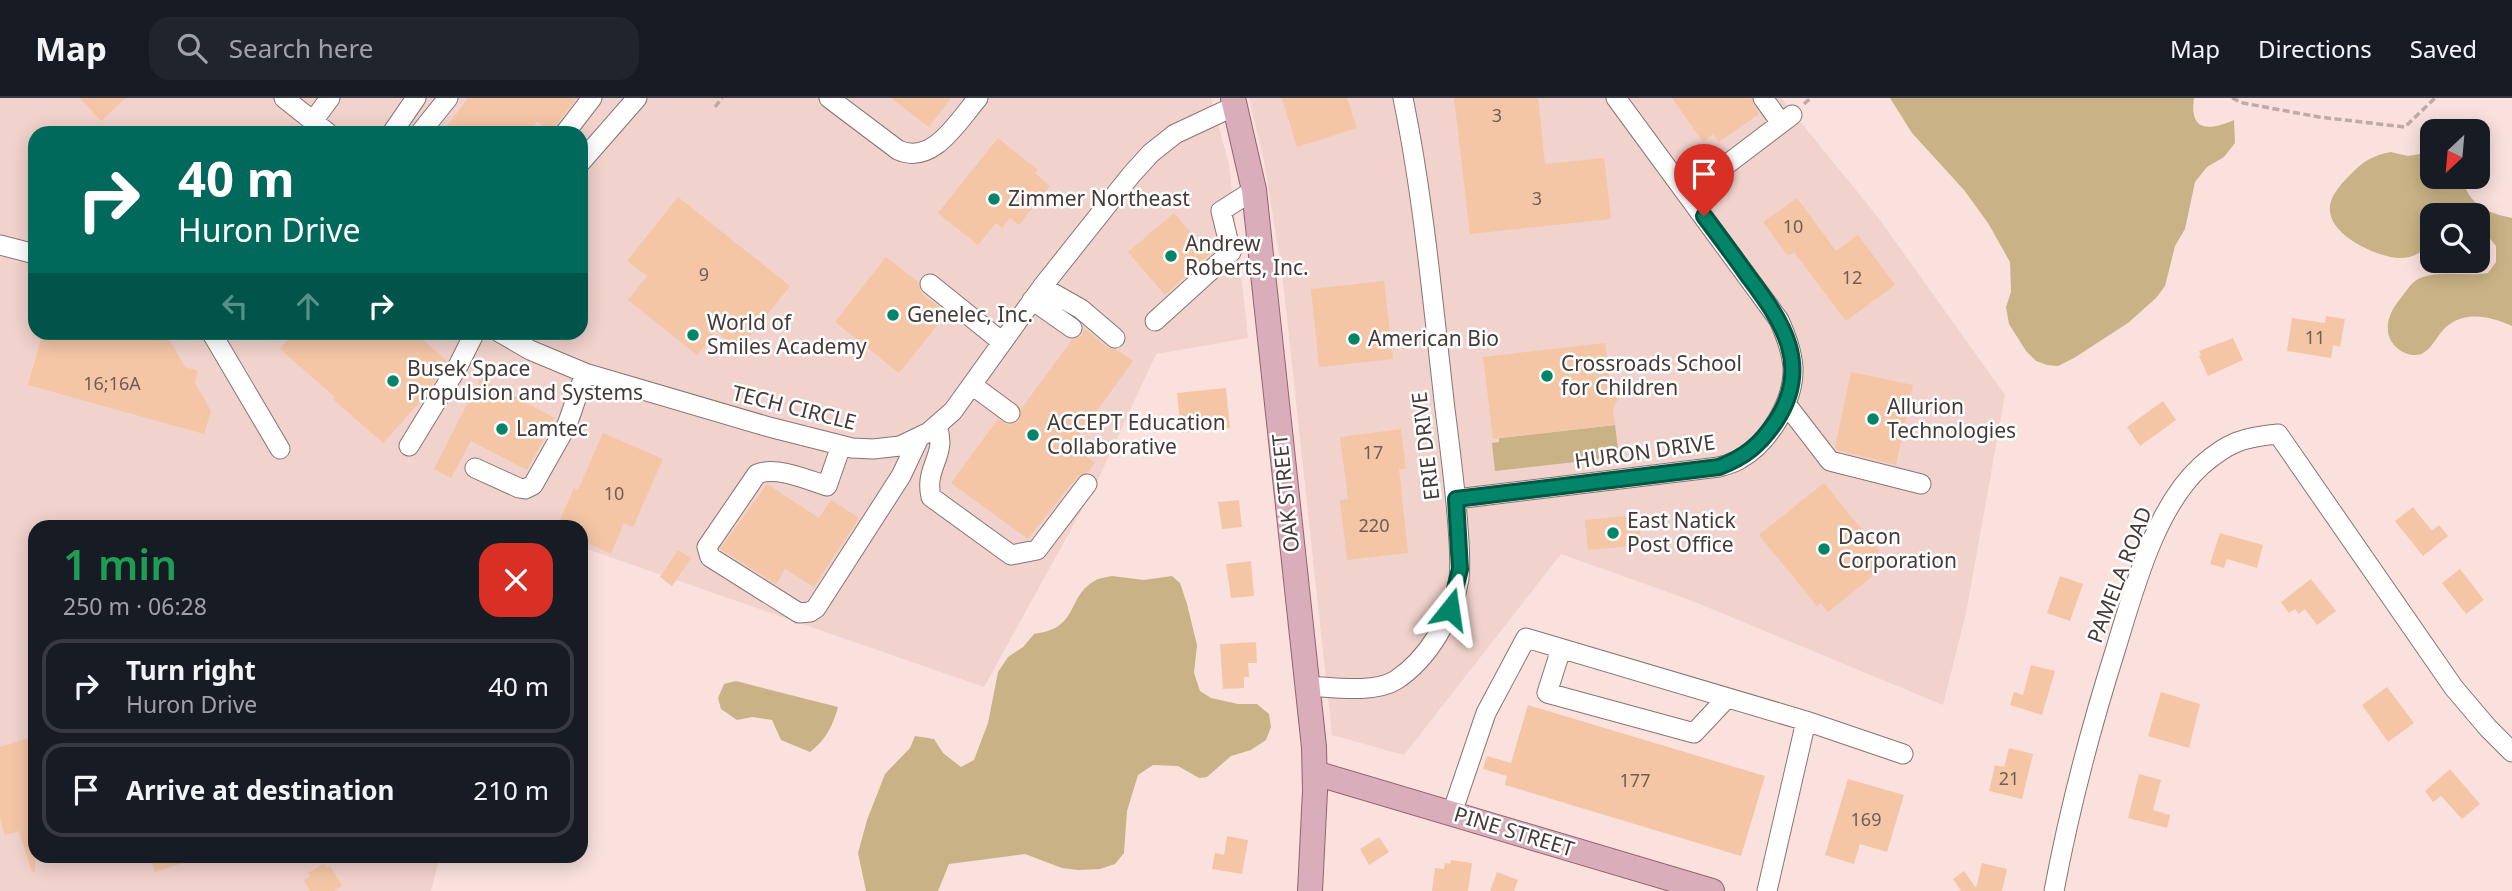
<!DOCTYPE html>
<meta charset="utf-8">
<style>
:root{--surface:#171b24;--page:#20242c;--text:#f1f3f6;--muted:#9ea1a6;--line:#363941}
body{margin:0;font-family:"Noto Sans",sans-serif;background:var(--page);color:var(--text);height:100vh;display:flex;flex-direction:column;font-size:26px;white-space:nowrap}
*{box-sizing:border-box;margin:0}
p{font-size:23px;color:var(--muted)}
.icon{flex:none;width:38px;height:38px;fill:none;stroke:currentColor;stroke-width:2;stroke-linecap:round;stroke-linejoin:round}
.map{position:relative;flex:1;overflow:hidden}
.details{position:absolute;left:28px;top:422px;width:560px;height:343px;display:flex;flex-direction:column;background:var(--surface);border-radius:21px;box-shadow:0 4px 18px #0003}
.details>*{flex:none}
.top-card{position:absolute;left:28px;top:28px;width:560px;height:214px;border-radius:21px;box-shadow:0 4px 18px #0003;background:#00695c;color:#fff;overflow:hidden}
.needle{width:46px;rotate:206deg}
.tools{position:absolute;left:2420px;top:21px;display:grid;gap:14px}
.tools a{display:grid;place-items:center;width:70px;height:70px;border-radius:14px;background:var(--surface);box-shadow:0 4px 18px #0003;font-size:35px}
.pin{position:absolute;display:grid;place-items:center;width:60px;height:60px;color:#fff;margin:-72px -30px;border-radius:50% 50% 50% 0;rotate:-45deg;box-shadow:0 0 7px #0007}
.pin .icon{rotate:45deg}
.me{position:absolute;width:77px;margin:-38px;rotate:15deg;stroke-linejoin:round;filter:drop-shadow(0 0 5px #0008)}
.turn{display:flex;align-items:center;gap:24px;height:147px;padding:0 35px;font-size:32px}
.turn .icon{width:91px;height:91px;stroke-width:2.5}
.turn b{display:block;font-size:49px;line-height:60px}
.lanes{display:flex;align-items:center;height:66px;padding:0 35px;background:#0003;justify-content:center;gap:35px;direction:ltr}
.lanes .off{opacity:.35}
.round{display:grid;place-items:center;flex:none;width:74px;height:74px;border-radius:21px;background:var(--page)}
.headline{display:flex;align-items:center;justify-content:space-between;height:119px;padding:0 35px}
h1{font-size:42px;font-weight:600;line-height:52px;color:#1e9e55}
ul{padding:0;list-style:none}
li{display:flex;align-items:center;gap:21px;height:94px;margin:0 14px 10px;padding:0 21px;border:4px solid var(--line);border-radius:21px}
li div{flex:1}
li b{display:block;font-size:26px}
li em{font-style:normal}
header{display:flex;align-items:center;gap:42px;box-sizing:border-box;height:98px;padding:0 35px;background:var(--surface);border-bottom:2px solid var(--line)}
header strong{font-size:33px}
nav{display:flex;gap:38px;margin-inline-start:auto;font-size:24px}
.search{width:490px;height:63px;background:var(--page);display:flex;align-items:center;gap:18px;box-sizing:border-box;padding:0 24px;border-radius:21px;color:var(--muted);font-size:26px}
.map>svg:first-child{display:block}
.built{fill:#f1d2cc;fill-rule:evenodd}
.green{fill:#c9b386}
.building{fill:#f4c6a6}
.lines{fill:none;stroke-linecap:round;stroke-linejoin:round}
.minor-casing{stroke:#897470;stroke-width:21}
.major-casing{stroke:#95626f;stroke-width:26}
.path{stroke:#beaaa6;stroke-width:3.5;stroke-dasharray:7 3.5;stroke-linecap:butt}
.minor{stroke:#fff;stroke-width:19}
.major{stroke:#daadbb;stroke-width:24}
.route-casing{stroke:#015644;stroke-width:18}
.route{stroke:#028568;stroke-width:12}
.poi-dot{fill:#028568;stroke:#fff;stroke-width:2.5}
.labels{text-anchor:middle;stroke-width:5;stroke-linejoin:round;paint-order:stroke}
.number-label{font-size:18px;fill:#705d54}
.poi-label{font-size:21px;fill:#443a38;stroke:#fff;text-anchor:start}
.street-label{font-size:21px;fill:#443a38;stroke:#fff}
</style>
<header>
<strong>Map</strong>
<div class="search"><svg class="icon" aria-label="search" viewBox="0 0 24 24"><circle cx="10" cy="10" r="6"/><path d="M15 15l6 6"/></svg>Search here</div>
<nav><a>Map</a><a>Directions</a><a>Saved</a></nav>
</header>
<div class="map">
<svg width="2512" height="793" viewBox="0 0 2512 793">
<rect width="100%" height="100%" fill="#fae1dd"/>
<!-- built -->
<path class="built" d="M0 0H1211L1229 67 1248 240 1156 256 1095 388 984 589 581 449V429H35V758H440L431 793H0ZM35 35H581V234H35Z
M1249 0H1781L1877 118 2005 297 1966 515 1943 607 1690 502 1561 456 1404 657 1332 637 1282 174 1264 63Z"/>
<!-- green -->
<path class="green" d="M1890 0H2194C2189 34 2209 33 2234 22L2235 45 2224 59 2207 69 2195 84 2185 131 2175 148 2165 188 2156 200 2128 225 2074 260 2058 268 2047 267 2036 263 2026 253 2009 226 2006 209 2011 194 2010 164 1988 125 1964 92 1912 35Z
M2391 54 2408 58 2432 54V79H2461C2470 107 2484 114 2512 120V228C2487 217 2458 211 2439 237 2434 244 2429 253 2421 256 2416 258 2409 257 2405 255 2383 245 2384 222 2397 205 2403 198 2410 185 2418 181 2439 171 2466 179 2488 175L2496 164V148L2487 137 2478 135V117H2432V147C2422 154 2411 161 2398 160 2374 158 2321 134 2331 103 2334 94 2342 85 2350 77 2362 64 2373 57 2391 54Z
M1615 327 1619 359 1495 373 1492 345 1499 344V340Z
M1112 478 1144 482 1172 478 1180 485 1187 506 1197 547 1194 575 1200 593 1211 600 1238 606H1257L1269 616 1271 629 1266 642 1251 652 1231 658 1207 679 1199 680 1178 668 1153 667 1138 677 1127 713 1124 755 1115 766 1100 771 1078 772 1062 770 1025 756 949 766 938 793H866L858 755 867 722 885 676 910 650 915 638 934 641 943 655 961 669 974 662 988 625 998 574 1008 559 1023 549 1034 536C1081 530 1065 499 1096 482 1100 480 1107 479 1112 478Z
M736 583 838 609C833 627 826 642 810 654L781 642 772 622 752 619 737 622 721 611 718 600 724 586Z"/>
<!-- building -->
<path class="building" d="M80 0H126L101 23Z
M468 0H577L555 28 553 35 537 24 529 35H442Z
M891 0H951L929 29Z
M1282 0H1347L1357 30 1297 49Z
M1454 0H1538L1545 66 1604 60 1611 121 1470 136Z
M1672 0H1751L1759 16 1719 44 1713 36 1703 44Z
M998 40 1038 72 1035 75 1050 88 1019 127 1010 120 1002 130 996 125 978 147 938 115Z
M678 99 790 188 739 252 716 233 697 257 628 202 647 178 627 163Z
M1797 100 1836 153 1858 137 1895 187 1846 223 1794 154 1788 158 1763 124Z
M1174 115 1210 156 1165 197 1128 154Z
M886 159 918 184 922 196 947 215 899 275 835 224Z
M1384 183 1393 261 1319 269 1311 191Z
M2326 218 2345 221 2340 249 2333 247 2331 260 2287 253 2292 220 2325 225Z
M1084 230 1107 249 1117 252 1133 263 1072 347 1095 365 1088 374 1077 379 1028 441 951 385 998 321 1009 327 1019 323 1021 311 1072 242 1082 238Z
M43 234H165L185 269 198 273 195 285 211 313 204 336 28 287Z
M294 234H414L447 263 427 296 383 345 333 301 335 299 280 251Z
M2233 240 2243 262 2208 278 2199 258 2201 257 2199 253Z
M1605 245 1611 295 1618 301 1613 311 1615 327 1493 341 1483 259Z
M1851 274 1913 287 1896 367 1837 352 1835 349Z
M480 281 555 320 527 372 471 343 451 380 434 371Z
M1226 290 1230 330 1181 335 1177 295Z
M2163 303 2176 322 2140 348 2127 329Z
M1401 331 1406 371H1399L1408 455 1347 462 1340 402 1348 401 1340 339Z
M603 335 663 361 633 429 624 425 611 456 581 442V429H557L574 390 578 392Z
M1824 385 1889 465 1828 514 1821 505 1817 508 1759 437Z
M767 386 819 420 831 402 859 420 814 489 785 471 776 486 720 451Z
M1239 402 1242 429 1222 431 1218 404Z
M2413 409 2432 433 2439 427 2448 438 2423 458 2395 423Z
M1638 417 1641 447 1588 452 1585 422Z
M2220 435 2263 447 2257 470 2227 461 2224 470 2210 466Z
M678 452 691 460 672 488 660 479Z
M1251 463 1254 498 1231 500 1226 466Z
M2460 471 2484 502 2466 516 2442 485Z
M2060 478 2083 486 2070 523 2047 515Z
M2311 481 2336 513 2317 527 2305 511 2299 516 2295 511 2289 515 2281 504Z
M1256 544 1257 565H1248L1249 579H1244V590L1223 591 1220 546Z
M2031 567 2055 573 2042 617 2010 607 2014 594 2023 597Z
M2387 589 2414 625 2388 644 2362 607Z
M2161 594 2200 606 2189 650 2148 638Z
M1528 607 1765 678 1741 758 1505 687 1507 678 1483 671 1487 658 1511 665Z
M35 638V774H32L19 733 5 737 0 720V649Z
M2009 650 2033 656 2022 701 1989 693 1995 667 2004 669Z
M2450 671 2480 706 2462 721 2441 698 2433 704 2425 693Z
M2139 676 2161 682 2153 712 2170 717 2167 730 2128 720Z
M1848 681 1904 697 1887 754 1860 746 1854 766 1825 757Z
M1227 738 1248 742 1242 776 1212 771 1215 755 1224 757Z
M1379 739 1389 754 1369 767 1360 751Z
M150 758H194L195 761 155 774Z
M1451 762 1472 765 1468 793H1432L1435 770 1444 771 1445 765 1450 766Z
M1982 765 2007 771 2002 793H1961L1953 781 1964 773 1976 790Z
M324 766 326 770 330 768 342 788 334 793H310L304 782 310 778 308 775Z
M1497 774 1518 782 1514 793H1490Z"/>
<g class="lines">
<defs>
<path id="minor" d="M284 0 328 35
M829 0 898 52C933 68 958 23 978 0
M1763 0 1781 25
M313 23 330 0
M392 35 416 0
M420 35 448 0
M565 35 592 0
M581 64 637 0
M1688 96 1792 17
M0 147 35 156
M930 186 1002 244
M1042 189 1081 211 1115 240
M1032 202 1072 230
M1155 223 1231 154 1221 113 1254 92
M211 234 280 351
M499 234 530 252 585 275 769 329 852 350 873 351 900 348 929 334 953 313 1042 189 1131 77 1151 55 1175 36 1235 8
M972 287 1010 315
M1786 306 1830 363 1921 386
M937 328C948 358 924 368 931 399L1011 457 1037 452 1087 386
M409 348 458 268 475 234
M841 348 827 388C808 382 777 368 757 376L707 449 710 459 799 515 810 514 816 510 901 378 919 340
M475 370 519 390 525 391 533 387 567 327 585 275
M1456 401 1719 369C1726 367 1734 365 1740 361 1769 345 1794 303 1793 270 1792 253 1786 238 1779 222L1616 0
M1561 551 1547 595 1694 635 1727 600
M1306 588C1331 589 1374 596 1396 582 1428 561 1453 519 1459 481 1461 463 1459 446 1458 428 1455 389 1450 350 1445 311 1433 208 1424 102 1403 0
M1806 623 1903 656
M1452 715 1486 615 1526 540 1806 623 1767 793
M2054 793C2070 708 2090 632 2116 550 2134 491 2155 410 2201 368 2228 344 2244 339 2278 336L2454 590 2488 630 2512 654"/>
<path id="major" d="M1233 0 1254 92 1314 649 1315 693 1310 793
M1315 675 1712 793"/>
</defs>
<!-- minor casing -->
<use href="#minor" class="minor-casing"/>
<!-- major casing -->
<use href="#major" class="major-casing"/>
<!-- path -->
<path class="path" d="M2232 0 2243 5 2319 19 2405 29 2435 0
M1804 6 1811 0
M715 9 722 0"/>
<!-- minor -->
<use href="#minor" class="minor"/>
<!-- major -->
<use href="#major" class="major"/>
</g>
<g class="lines">
<defs>
<path id="route" d="M1450 511 1460 471 1456 401 1719 369C1745 359 1760 347 1776 323 1812 268 1783 224 1748 178 1734 158 1719 138 1704 118"/>
</defs>
<!-- route casing -->
<use href="#route" class="route-casing"/>
<!-- route -->
<use href="#route" class="route"/>
</g>
<!-- markers -->
<g class="poi-dot">
<circle cx="994" cy="101" r="7"/>
<circle cx="1171" cy="158" r="7"/>
<circle cx="893" cy="217" r="7"/>
<circle cx="693" cy="237" r="7"/>
<circle cx="1354" cy="241" r="7"/>
<circle cx="1547" cy="278" r="7"/>
<circle cx="393" cy="283" r="7"/>
<circle cx="1873" cy="321" r="7"/>
<circle cx="502" cy="331" r="7"/>
<circle cx="1033" cy="337" r="7"/>
<circle cx="1613" cy="435" r="7"/>
<circle cx="1824" cy="451" r="7"/>
</g>
<g class="labels">
<!-- number labels -->
<g class="number-label">
<text x="1497" y="24">3</text>
<text x="1537" y="107">3</text>
<text x="1793" y="135">10</text>
<text x="704" y="183">9</text>
<text x="1852" y="186">12</text>
<text x="2315" y="246">11</text>
<text x="112" y="292">16;16A</text>
<text x="1373" y="361">17</text>
<text x="614" y="402">10</text>
<text x="1374" y="434">220</text>
<text x="2009" y="687">21</text>
<text x="1635" y="689">177</text>
<text x="1866" y="728">169</text>
</g>
<!-- poi labels -->
<g class="poi-label">
<text x="1008" y="108">Zimmer Northeast</text>
<text x="1185" y="153">Andrew<tspan x="1185" dy="24">Roberts, Inc.</tspan></text>
<text x="907" y="224">Genelec, Inc.</text>
<text x="707" y="232">World of<tspan x="707" dy="24">Smiles Academy</tspan></text>
<text x="1368" y="248">American Bio</text>
<text x="1561" y="273">Crossroads School<tspan x="1561" dy="24">for Children</tspan></text>
<text x="407" y="278">Busek Space<tspan x="407" dy="24">Propulsion and Systems</tspan></text>
<text x="1887" y="316">Allurion<tspan x="1887" dy="24">Technologies</tspan></text>
<text x="1047" y="332">ACCEPT Education<tspan x="1047" dy="24">Collaborative</tspan></text>
<text x="516" y="338">Lamtec</text>
<text x="1627" y="430">East Natick<tspan x="1627" dy="24">Post Office</tspan></text>
<text x="1838" y="446">Dacon<tspan x="1838" dy="24">Corporation</tspan></text>
</g>
<!-- street labels -->
<g class="street-label">
<text transform="translate(794 310) rotate(14)" y="7">TECH CIRCLE</text>
<text transform="translate(1426 348) rotate(-97)" y="7">ERIE DRIVE</text>
<text transform="translate(1645 354) rotate(-8)" y="7">HURON DRIVE</text>
<text transform="translate(1286 395) rotate(-96)" y="7">OAK STREET</text>
<text transform="translate(2120 477) rotate(-69)" y="7">PAMELA ROAD</text>
<text transform="translate(1514 734) rotate(17)" y="7">PINE STREET</text>
</g>
</g>
</svg>
<div class="tools">
<a><svg class="needle" viewBox="-14 -14 28 28"><path d="M0-13l5 13h-10z" fill="#e53935"/><path d="M0 13l5-13h-10z" fill="#9ea1a6"/></svg></a>
<a><svg class="icon" aria-label="search" viewBox="0 0 24 24"><circle cx="10" cy="10" r="6"/><path d="M15 15l6 6"/></svg></a>
</div>
<div class="pin" style="left:1704px;top:118px;background:#d93025"><svg class="icon" aria-label="arrive" viewBox="0 0 24 24"><path d="M6 21V4h12l-3 4 3 4H6"/></svg></div>
<svg class="me" style="left:1450px;top:511px" viewBox="-20 -20 40 40"><path d="M0-17L14 15 0 8-14 15z" fill="#028568" stroke="#fff" stroke-width="4"/></svg>
<div class="top-card">
<div class="turn"><svg class="icon" aria-label="right" viewBox="0 0 24 24"><path d="M7 20v-9h11M14 6l5 5-5 5"/></svg><div><b>40 m</b>Huron Drive</div></div>
<div class="lanes"><svg class="icon off" aria-label="left" viewBox="0 0 24 24"><path d="M17 20v-9H6M10 6l-5 5 5 5"/></svg><svg class="icon off" aria-label="ahead" viewBox="0 0 24 24"><path d="M12 20V5M6 11l6-6 6 6"/></svg><svg class="icon" aria-label="right" viewBox="0 0 24 24"><path d="M7 20v-9h11M14 6l5 5-5 5"/></svg></div>
</div>
<section class="details">
<div class="headline"><div><h1>1 min</h1><p>250 m · 06:28</p></div><a class="round" style="background:#d93025;color:#fff"><svg class="icon" aria-label="close" viewBox="0 0 24 24"><path d="M6 6l12 12M18 6L6 18"/></svg></a></div>
<ul>
<li><svg class="icon" aria-label="right" viewBox="0 0 24 24"><path d="M7 20v-9h11M14 6l5 5-5 5"/></svg><div><b>Turn right</b><p>Huron Drive</p></div><em>40 m</em></li>
<li><svg class="icon" aria-label="arrive" viewBox="0 0 24 24"><path d="M6 21V4h12l-3 4 3 4H6"/></svg><div><b>Arrive at destination</b></div><em>210 m</em></li>
</ul>
</section>
</div>
